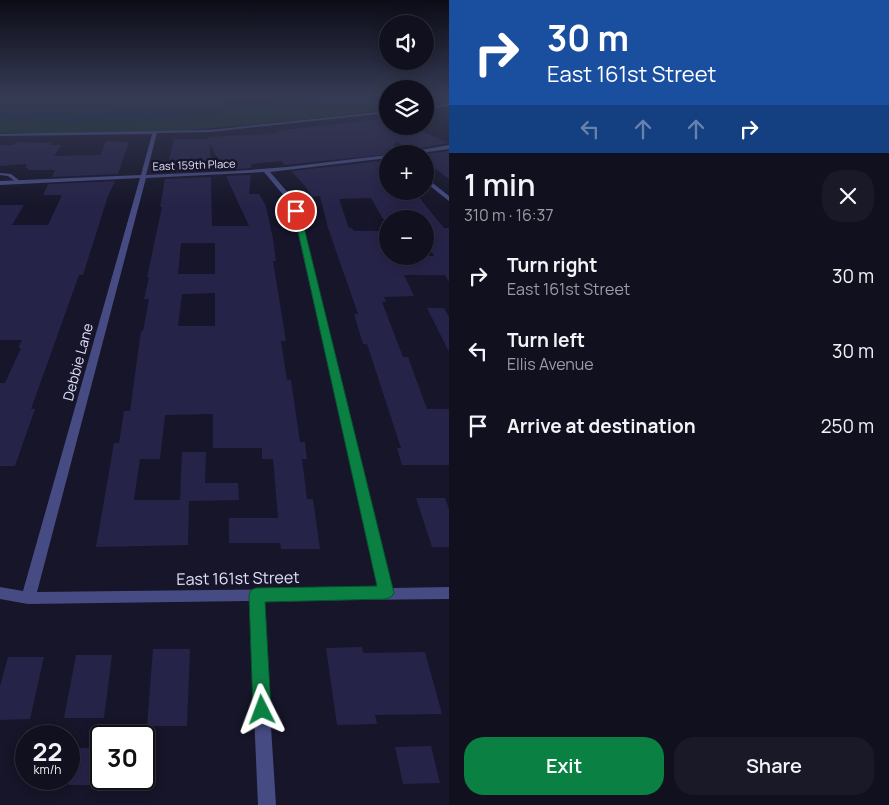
<!DOCTYPE html>
<meta charset="utf-8">
<style>
:root{--surface:#10101f;--page:#191928;--text:#f1f3f6;--muted:#9c9da4;--line:#30303d;--accent:#0b8043}
body{margin:0;font-family:Manrope,sans-serif;background:var(--page);color:var(--text);height:100vh;display:flex;flex-direction:column;font-size:19px;white-space:nowrap}
*{box-sizing:border-box;margin:0}
p{font-size:16px;color:var(--muted)}
.icon{flex:none;width:28px;height:28px;fill:none;stroke:currentColor;stroke-width:2;stroke-linecap:round;stroke-linejoin:round}
.map{position:relative;flex:1;overflow:hidden}
.drawer{display:flex;flex-direction:column;background:var(--surface);width:440px}
.drawer>*{flex:none}
.banner{background:#1a4fa0;color:#fff;overflow:hidden}
.controls{position:absolute;left:379px;top:15px;display:grid;gap:10px}
.controls a{display:grid;place-items:center;width:55px;height:55px;border-radius:50%;background:var(--surface);box-shadow:0 2px 12px #0003,0 0 0 1px var(--line);font-size:25px}
.speed{position:absolute;left:15px;top:725px;display:flex;gap:10px;font-size:25px;font-weight:700;text-align:center}
.speed>*{display:grid;place-content:center;width:65px;height:65px;border-radius:50%;background:var(--surface);box-shadow:0 2px 12px #0003,0 0 0 1px var(--line);line-height:1}
.speed small{font-size:12px;font-weight:400}
.speed .limit{border:2px solid #111;border-radius:8px;background:#fff;color:#111}
.pin{position:absolute;display:grid;place-items:center;width:42px;height:42px;color:#fff;margin:-21px;border:2px solid #fff;border-radius:50%;box-shadow:0 1px 5px #0007}
.me{position:absolute;width:55px;margin:-28px;rotate:357deg;stroke-linejoin:round;filter:drop-shadow(0 0 4px #0008)}
.turn{display:flex;align-items:center;gap:18px;height:105px;padding:0 15px;font-size:22px}
.turn .icon{width:65px;height:65px;stroke-width:2.5}
.turn b{display:block;font-size:35px;line-height:42px}
.lanes{display:flex;align-items:center;height:48px;padding:0 15px;background:#0003;justify-content:center;gap:25px;direction:ltr}
.lanes .off{opacity:.35}
.round{display:grid;place-items:center;flex:none;width:52px;height:52px;border-radius:20px;background:var(--page)}
.summary{display:flex;align-items:center;justify-content:space-between;height:85px;padding:0 15px}
h1{font-size:30px;font-weight:600;line-height:38px}
.action{display:flex;gap:10px;margin-top:auto;padding:10px 15px}
.action a{flex:1;height:58px;border-radius:20px;background:var(--accent);color:#fff;font-size:20px;font-weight:600;line-height:58px;text-align:center}
.action a+a{background:var(--page);color:var(--text)}
ul{padding:0;list-style:none}
li{display:flex;align-items:center;gap:15px;height:75px;padding:0 15px}
li div{flex:1}
li b{display:block;font-size:19px}
li em{font-style:normal}
main{display:flex;flex:1;min-height:0}
.map>svg:first-child{display:block}
.green{fill:#18332e}
.water{fill:#122b45}
.building{fill:#262348;fill-rule:evenodd}
.lines{fill:none;stroke-linecap:round;stroke-linejoin:round}
.service{fill:#464b83;fill-rule:evenodd}
.minor{fill:#464b83;fill-rule:evenodd}
.route{fill:#0b8043;stroke:#07532c}
.labels{text-anchor:middle;stroke-width:5;stroke-linejoin:round;paint-order:stroke}
.far-street-label{font-size:11px;fill:#e1e1fb;stroke:#161529}
.street-label{font-size:14px;fill:#e1e1fb;stroke:#161529}
.near-street-label{font-size:16px;fill:#e1e1fb;stroke:#161529}
</style>
<main>
<div class="map">
<svg width="449" height="805" viewBox="0 0 449 805">
<rect width="100%" height="100%" fill="#161529"/>
<!-- green -->
<path class="green" d="M0 95H219L223 106 99 113 0 112Z
M425 95H449V103L425 106Z
M387 99V110C259 125 129 139 0 133V119L72 121 144 120Z"/>
<!-- water -->
<path class="water" d="M358 95H387V99L144 120 72 121 0 119V112C120 116 239 106 358 95Z"/>
<!-- building -->
<path class="building" d="M388 118V126H411L448 143 410 150 396 141 391 154 285 165 281 161 251 164V168L223 170 210 143 211 170 166 172 174 139H209L208 137 279 133 277 131Z
M106 141 129 142 118 174 52 177 55 170H28V168H25L27 164 0 166V145H13L16 142 51 143 50 145H61L54 156 100 155Z
M449 151V179L425 161V154Z
M388 160V191H414L444 228H449V282L445 275H404L414 296 384 297 386 302H382L403 357H408L427 409H449V465H402L397 448H401L367 344H363L354 314H358L328 228 320 196 312 197 305 186 291 171ZM371 198 383 219H425V241L434 256H388V231H354L352 228H349L339 199Z
M251 175 249 194H259L266 206 273 239 276 261H273L286 341H281L287 380H291L300 442H305L307 459H302L307 499H313L320 549H281L280 543H229V518H278L273 459H262V448H213V414L165 415 160 459H140L134 500H180L182 452H206L205 483H238L239 500 189 501 188 545 96 547 114 443H119L124 411H130L141 331H143L149 299H144L149 277H147L162 207H160L165 179 211 177 212 226H249L226 176ZM181 243H215V274H178ZM215 293V326H178L182 294Z
M115 181 108 196 83 275H79L31 409H35L15 466H0V383H5L21 348H18L22 340H0V205H24L12 225H48L62 195H43L48 184Z
M427 308H444L449 317V352Z
M416 498H445L449 509V547H432Z
M362 647 363 653 425 652 442 714 375 715 377 724 337 725 326 648Z
M153 649H190L187 726H147Z
M76 655H112L104 718H64Z
M8 657H44L30 719 0 720V686Z
M431 746 440 783 403 784 395 747Z
M69 748H101V785H69Z"/>
<g class="lines">
<!-- service -->
<path class="service" d="M0 173 11 174 20 181 16 182 8 176 0 175Z"/>
<!-- minor -->
<path class="minor" d="M449 104V106L425 109V107Z
M388 111V113L210 132 157 133 146 175 236 171 287 167 388 155V158L270 172 290 195 299 211 392 588 449 587V599L263 601 276 805H258L249 601 28 604 0 599V587L23 591 140 178 0 185V181L141 175 152 134 0 136V134L210 130ZM264 172 285 197 293 211 378 588 37 592 146 178Z
M449 145V149L413 154H398Z
M425 177 449 196V201L425 182Z"/>
</g>
<!-- sky -->
<linearGradient id="sky" x2="0" y2="1"><stop stop-color="#0c0c17"/><stop offset="0.46" stop-color="#363b54"/><stop offset="1" stop-color="#363b54" stop-opacity="0"/></linearGradient>
<rect width="449" height="208" fill="url(#sky)"/>
<!-- route -->
<path class="route" d="M293 209 300 211 394 593 391 597 386 599 265 602 271 710 269 716 262 719 256 716 253 710 249 595 251 590 256 588 377 586Z"/>
<g class="labels">
<!-- far-street labels -->
<g class="far-street-label">
<text transform="translate(194 165) rotate(-2)" y="4">East 159th Place</text>
</g>
<!-- street labels -->
<g class="street-label">
<text transform="translate(78 362) rotate(-75)" y="5">Debbie Lane</text>
</g>
<!-- near-street labels -->
<g class="near-street-label">
<text transform="translate(238 578) rotate(-1)" y="6">East 161st Street</text>
</g>
</g>
</svg>
<div class="controls">
<a><svg class="icon" aria-label="sound" viewBox="0 0 24 24"><path d="M4 9h4l5-4v14l-5-4H4zM17 9q2 3 0 6"/></svg></a>
<a><svg class="icon" aria-label="layers" viewBox="0 0 24 24"><path d="M12 4l9 5-9 5-9-5zM3 14l9 5 9-5"/></svg></a>
<a>+</a>
<a>−</a>
</div>
<div class="speed"><div>22<small>km/h</small></div><div class="limit">30</div></div>
<div class="pin" style="left:296px;top:211px;background:#d93025"><svg class="icon" aria-label="arrive" viewBox="0 0 24 24"><path d="M6 21V4h12l-3 4 3 4H6"/></svg></div>
<svg class="me" style="left:262px;top:710px" viewBox="-20 -20 40 40"><path d="M0-17L14 15 0 8-14 15z" fill="#0b8043" stroke="#fff" stroke-width="4"/></svg>
</div>
<section class="drawer">
<div class="banner">
<div class="turn"><svg class="icon" aria-label="right" viewBox="0 0 24 24"><path d="M7 20v-9h11M14 6l5 5-5 5"/></svg><div><b>30 m</b>East 161st Street</div></div>
<div class="lanes"><svg class="icon off" aria-label="left" viewBox="0 0 24 24"><path d="M17 20v-9H6M10 6l-5 5 5 5"/></svg><svg class="icon off" aria-label="ahead" viewBox="0 0 24 24"><path d="M12 20V5M6 11l6-6 6 6"/></svg><svg class="icon off" aria-label="ahead" viewBox="0 0 24 24"><path d="M12 20V5M6 11l6-6 6 6"/></svg><svg class="icon" aria-label="right" viewBox="0 0 24 24"><path d="M7 20v-9h11M14 6l5 5-5 5"/></svg></div>
</div>
<div class="summary"><div><h1>1 min</h1><p>310 m · 16:37</p></div><a class="round"><svg class="icon" aria-label="close" viewBox="0 0 24 24"><path d="M6 6l12 12M18 6L6 18"/></svg></a></div>
<ul>
<li><svg class="icon" aria-label="right" viewBox="0 0 24 24"><path d="M7 20v-9h11M14 6l5 5-5 5"/></svg><div><b>Turn right</b><p>East 161st Street</p></div><em>30 m</em></li>
<li><svg class="icon" aria-label="left" viewBox="0 0 24 24"><path d="M17 20v-9H6M10 6l-5 5 5 5"/></svg><div><b>Turn left</b><p>Ellis Avenue</p></div><em>30 m</em></li>
<li><svg class="icon" aria-label="arrive" viewBox="0 0 24 24"><path d="M6 21V4h12l-3 4 3 4H6"/></svg><div><b>Arrive at destination</b></div><em>250 m</em></li>
</ul>
<div class="action"><a>Exit</a><a>Share</a></div>
</section>
</main>
